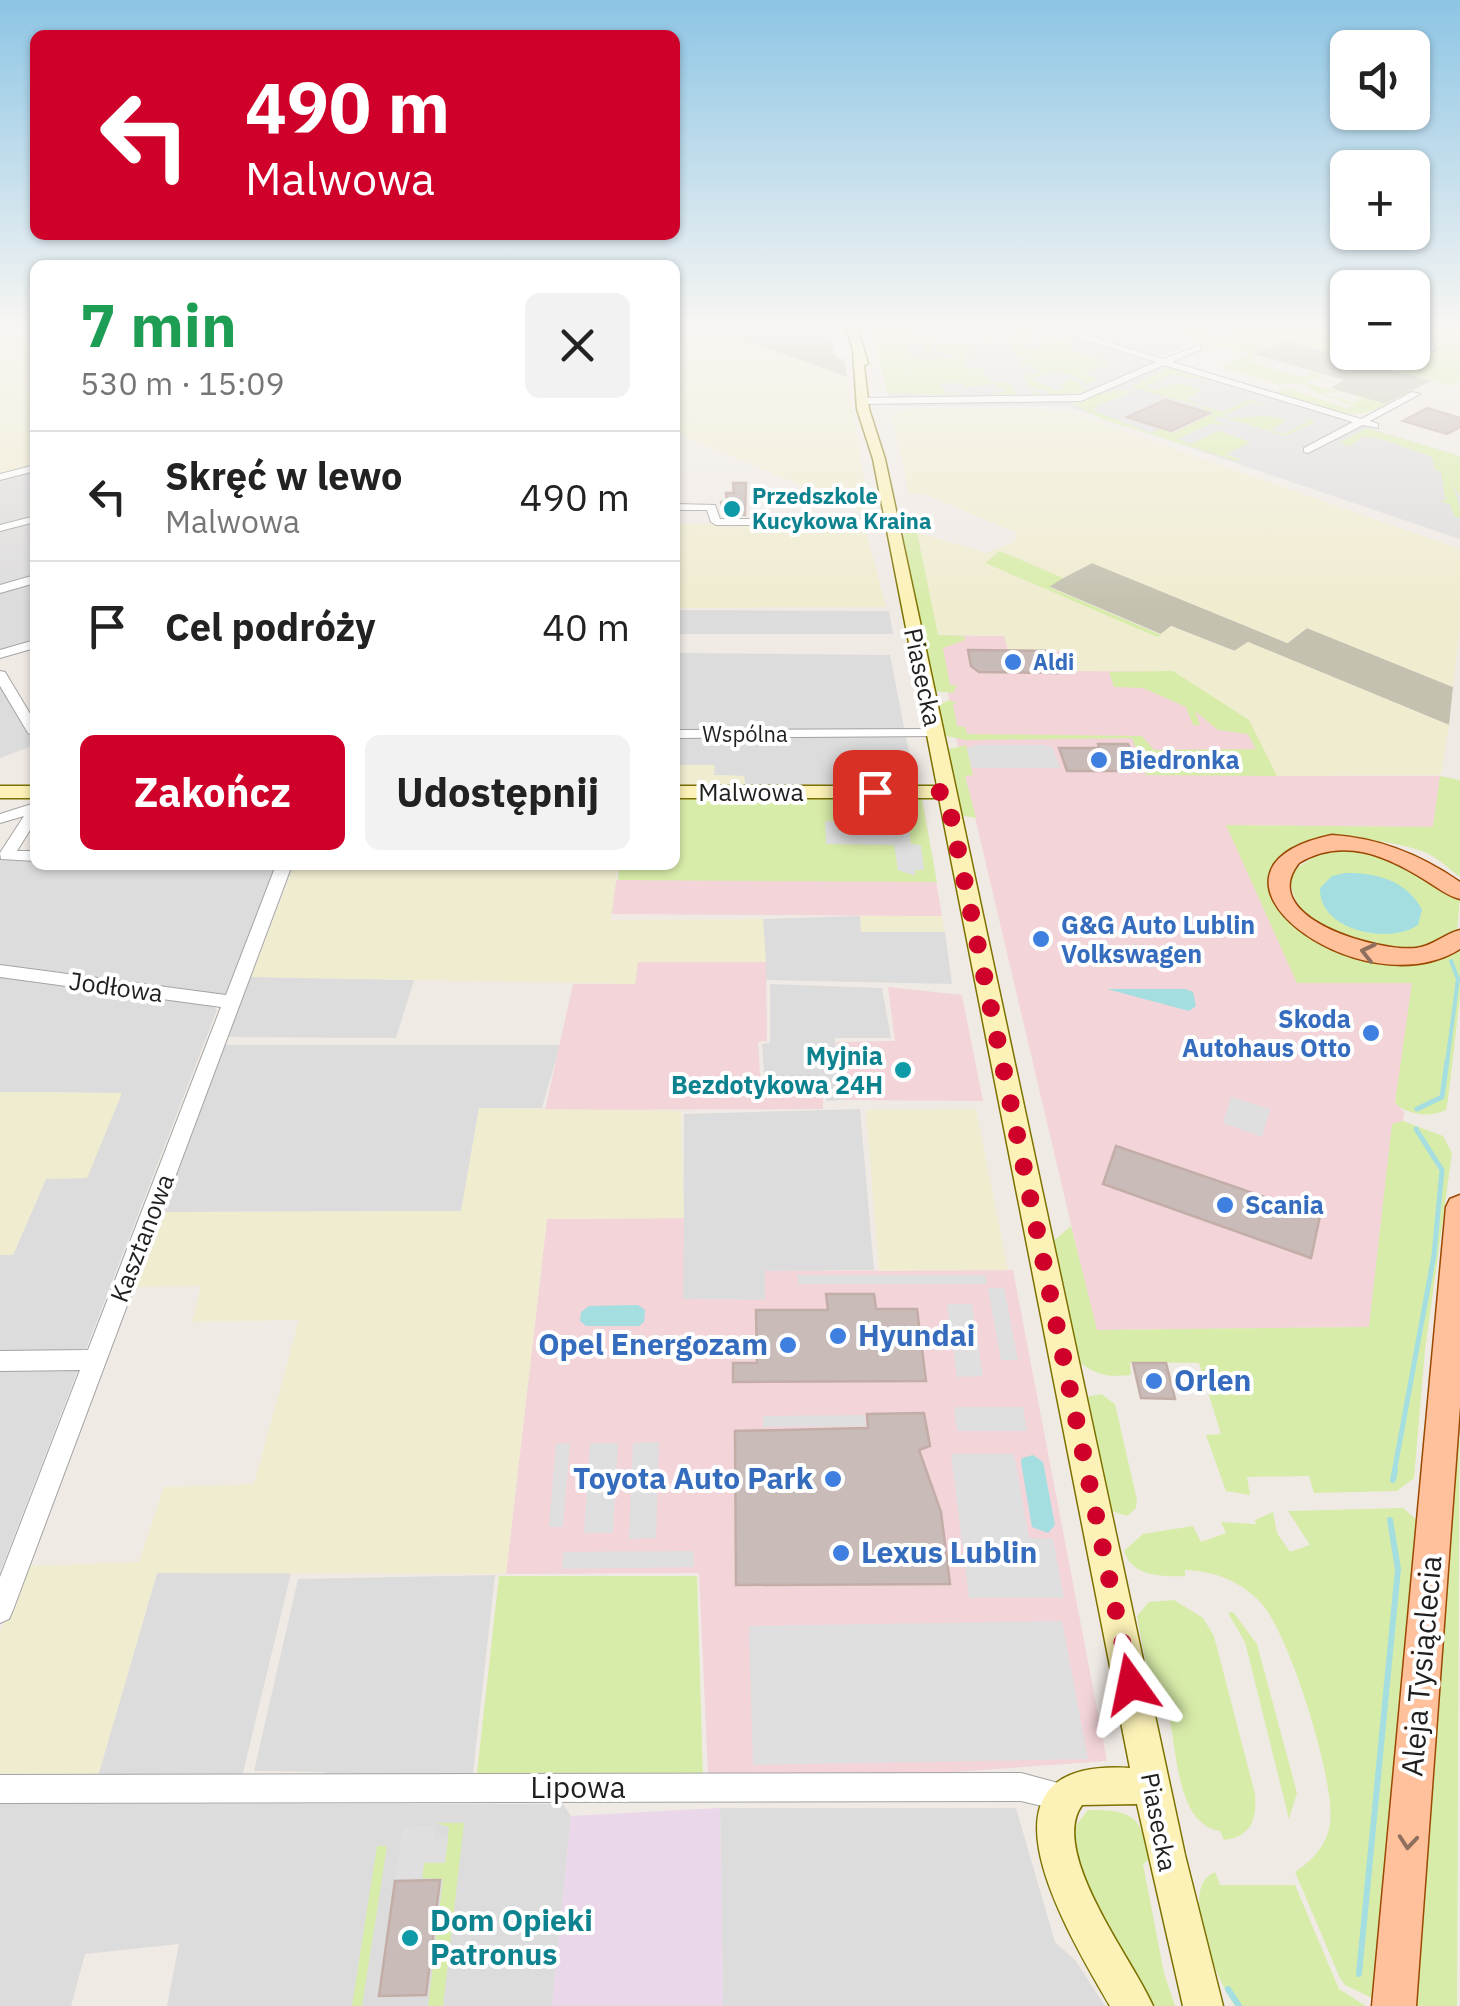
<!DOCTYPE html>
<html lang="pl">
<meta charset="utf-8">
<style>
:root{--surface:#fff;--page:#f2f2f2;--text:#222;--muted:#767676;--line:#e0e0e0;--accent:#cf0029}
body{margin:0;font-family:"IBM Plex Sans",sans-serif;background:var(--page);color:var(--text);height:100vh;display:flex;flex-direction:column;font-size:38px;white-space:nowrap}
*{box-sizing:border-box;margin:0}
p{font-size:32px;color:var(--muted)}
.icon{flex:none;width:55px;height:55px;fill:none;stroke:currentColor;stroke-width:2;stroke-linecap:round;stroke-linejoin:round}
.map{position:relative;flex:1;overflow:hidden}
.drawer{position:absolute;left:30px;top:260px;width:650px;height:610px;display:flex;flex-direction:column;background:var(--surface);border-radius:15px;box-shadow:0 2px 8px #0004}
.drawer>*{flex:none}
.guide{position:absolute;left:30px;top:30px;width:650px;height:210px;border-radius:15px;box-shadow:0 2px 8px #0004;background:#cf0029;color:#fff;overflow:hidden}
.buttons{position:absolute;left:1330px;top:30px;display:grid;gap:20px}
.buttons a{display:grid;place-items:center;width:100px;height:100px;border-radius:15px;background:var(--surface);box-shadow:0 2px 8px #0004;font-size:50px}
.pin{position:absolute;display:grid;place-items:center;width:85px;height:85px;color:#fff;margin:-42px;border-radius:20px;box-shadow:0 5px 15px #0006}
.me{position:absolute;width:110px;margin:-55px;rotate:348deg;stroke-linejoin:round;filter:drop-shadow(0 0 8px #0008)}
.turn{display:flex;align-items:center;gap:35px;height:210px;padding:0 50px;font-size:45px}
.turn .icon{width:130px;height:130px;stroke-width:2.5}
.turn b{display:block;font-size:70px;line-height:85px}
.round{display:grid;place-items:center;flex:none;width:105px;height:105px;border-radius:15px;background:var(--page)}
.head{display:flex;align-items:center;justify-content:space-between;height:170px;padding:0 50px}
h1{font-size:60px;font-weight:700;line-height:75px;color:#1e9e55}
.button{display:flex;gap:20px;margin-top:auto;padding:20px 50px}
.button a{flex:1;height:115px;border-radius:15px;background:var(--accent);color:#fff;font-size:40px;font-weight:700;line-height:115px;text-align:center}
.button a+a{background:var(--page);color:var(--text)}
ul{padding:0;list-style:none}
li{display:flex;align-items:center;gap:30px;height:130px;padding:0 50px;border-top:2px solid var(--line)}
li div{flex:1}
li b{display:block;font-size:38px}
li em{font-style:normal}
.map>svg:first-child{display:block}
.residential{fill:#dddcdc}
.commercial{fill:#f2d4d9}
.industrial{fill:#ead7ea}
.construction{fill:#c5c1b0}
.farmland{fill:#f0ecd0}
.grass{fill:#d8eca9}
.parking{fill:#dfdfdf}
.water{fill:#a4dee0}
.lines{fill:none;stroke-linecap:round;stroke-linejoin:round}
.stream-far2{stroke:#a4dee0;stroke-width:4}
.stream-far1{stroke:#a4dee0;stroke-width:5}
.stream{stroke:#a4dee0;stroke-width:6}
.building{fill:#c8bbb8;stroke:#c3ada7;stroke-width:2.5}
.street-casing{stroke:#a3a3a3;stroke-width:2}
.secondary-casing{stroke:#7c7100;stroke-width:3}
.primary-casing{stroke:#9b4800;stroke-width:3}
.street{fill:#fff;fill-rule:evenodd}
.secondary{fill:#fcf2b7;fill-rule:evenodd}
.primary{fill:#ffc09c;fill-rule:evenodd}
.oneway{stroke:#8f705e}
.route{stroke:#cf0029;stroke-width:18;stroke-dasharray:0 32.4}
.culture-dot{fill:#0f9aa8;stroke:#fff;stroke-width:4}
.shop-dot{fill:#3f7fe0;stroke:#fff;stroke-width:4}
.labels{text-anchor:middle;stroke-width:8;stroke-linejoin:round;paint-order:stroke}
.far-culture-label{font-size:22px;font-weight:bold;fill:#0d838f;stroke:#fff;text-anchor:start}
.far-shop-label{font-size:22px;font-weight:bold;fill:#366cbe;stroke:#fff;text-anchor:start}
.far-street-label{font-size:22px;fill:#1f1f1f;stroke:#fff}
.street-label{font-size:25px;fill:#1f1f1f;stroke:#fff}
.shop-label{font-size:25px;font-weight:bold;fill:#366cbe;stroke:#fff;text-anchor:start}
.culture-label{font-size:25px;font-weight:bold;fill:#0d838f;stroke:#fff;text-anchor:end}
.near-shop-label{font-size:30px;font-weight:bold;fill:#366cbe;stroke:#fff;text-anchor:start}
.near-street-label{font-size:30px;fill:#1f1f1f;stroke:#fff}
.near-culture-label{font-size:30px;font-weight:bold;fill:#0d838f;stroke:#fff;text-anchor:start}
</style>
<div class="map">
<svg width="1460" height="2006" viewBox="0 0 1460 2006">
<rect width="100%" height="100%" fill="#f0eae5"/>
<!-- residential -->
<path class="residential" d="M871 325H1035L1460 456V539L1067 406H891Z
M1052 325H1149L1200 340 1157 357Z
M35 471V517L0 525V480Z
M35 521V576L0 586V530Z
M35 582V641L0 651V592Z
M675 610 889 611 893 634H675Z
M675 653 890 655 916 788 745 786 744 776 713 775 714 765H675Z
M0 686 35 745 0 758Z
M0 860H35V865H278L227 995 0 964Z
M860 916 862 932H945L952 984 766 980 763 919Z
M0 977 212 1005 217 1010 0 1572V1255H13L46 1179 121 1093 0 1092Z
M251 977 414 980 396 1038 227 1037Z
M770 984 882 988 891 1038H835L841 1100 827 1101 822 1087H765L762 1044 770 1043Z
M223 1045H560L542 1108H479L462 1211 160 1212Z
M860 1109 874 1270 765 1271V1300L683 1299 684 1114Z
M157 1573H291L242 1777 98 1776Z
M495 1575 472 1782H323L324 1772 254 1771 298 1579Z
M0 1804H563L571 1816 552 2006H167L179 1944 85 1954 71 2006H0Z
M720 1808H1016L1055 1942 1076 1961 1105 2006H723Z"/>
<!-- commercial -->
<path class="commercial" d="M938 635 1005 636 1008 649 1069 651 1173 671 1249 720 1277 776H1440L1433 827 1227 825 1297 982 1413 983 1395 1102 1404 1112 1403 1121 1392 1124 1369 1327 1096 1330 956 737Z
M922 799 942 916 611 914 616 880 800 881Z
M637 962H766L767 1041 758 1042 761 1089 823 1090V1109L545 1110 573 984H635Z
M888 987 962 995 983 1101 842 1100 837 1042 895 1041Z
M684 1218 683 1299 765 1300V1271L1013 1270 1107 1761 900 1776 708 1774 699 1573 506 1574 547 1219Z"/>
<!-- industrial -->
<path class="industrial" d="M720 1808 723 2006H552L571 1816Z"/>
<!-- construction -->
<path class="construction" d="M680 325H830L831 343 836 357 844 360 847 377 721 332 707 334Z
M1287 341 1431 381 1385 404 1331 388 1344 380 1253 354Z
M1092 563 1287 643 1307 628 1453 687 1449 725 1248 642 1235 651 1171 626 1161 634 1048 586Z"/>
<!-- farmland -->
<path class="farmland" d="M0 325H35V466L0 475Z
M675 325 707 334 721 332 847 377 870 515 675 432Z
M1032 408 1074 414 1460 549V624L1453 687 1307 628 1288 643 1092 563 1063 578 1000 551 985 563 1157 637 1171 626 1234 651 1248 642 1449 725 1441 775 1277 776 1249 720 1173 672 1076 671 1069 651 1008 650 1004 636 938 635 917 532 986 553 1014 542 1017 533 924 494H909L892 415 913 409Z
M675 524H864L886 607 675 608Z
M675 765H715L714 775 744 776 745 785 675 787Z
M294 865H618L611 920 763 919 766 962H638L635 984 251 977Z
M860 916H942L945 932H861Z
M0 1092 122 1093 87 1178 46 1179 13 1255H0Z
M479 1108 681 1111 684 1218 547 1219 506 1574 157 1573 98 1776 0 1779V1633L25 1566 139 1562 164 1487 254 1484 299 1320 192 1322 201 1286 133 1287 160 1212 461 1211Z
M976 1109 1008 1270 879 1271 866 1110Z"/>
<!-- grass -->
<path class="grass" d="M871 325H895L912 380 898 325 915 338 930 340 934 351 926 354 921 340 908 342 913 359 960 358 936 351 935 346 941 345 938 338 943 344H989L988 338H992L995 345H968L971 355H964L959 346 973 382 969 368H982L990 382 1011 383 1017 396H982L1007 391 994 384 964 387 961 383H941L946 393 976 396 887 393Z
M1149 325H1174L1196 332 1221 325 1200 334C1239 346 1236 328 1269 325 1297 322 1320 331 1347 337L1348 352 1438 349 1423 325H1460V381L1451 386 1286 339 1249 354 1225 347 1202 352 1217 345Z
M1025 330 1038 334 1016 343 1033 349 1045 347 1038 344 1053 338 1073 344 1066 349 1110 362 1084 374 1098 379 1087 384C1069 369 1054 370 1031 379L1057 391 1066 388 1058 385 1072 379 1089 392 1034 396 1030 389 1043 395 1051 392 1029 386 1024 376 1041 371 1019 363 1031 356 1016 357 1007 338Z
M1249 355 1264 359 1254 357 1251 362 1301 377 1311 375 1305 371 1322 376 1306 383 1341 392 1324 393 1327 395 1355 403 1360 400 1355 395 1388 405C1348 425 1316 406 1275 393L1288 388 1346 408 1355 406 1317 393 1304 384H1279L1220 367Z
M1163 366 1211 380 1170 375 1145 387 1157 390 1178 383 1203 390 1187 399 1199 406 1131 387 1167 369Z
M1115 390 1134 392 1096 405 1094 411 1151 433 1161 429 1173 433 1214 413 1199 407 1203 406 1223 412 1248 400 1267 405 1249 403 1223 416C1247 423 1257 409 1286 421L1270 430 1284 434 1309 421 1298 415 1315 422 1285 436 1219 416 1213 420 1230 425 1211 424 1177 439 1191 444 1218 431 1251 442 1226 454 1241 460 1237 461 1104 420 1072 403Z
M1366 428 1460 456V496L1438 465C1451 482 1460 496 1460 518L1454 516 1450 504 1444 503 1443 499H1451L1445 497 1441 471 1435 470 1432 457 1382 439 1362 437 1350 446 1339 443Z
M908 532H917L938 635 964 636 965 640 943 648 950 685H957L953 693 934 691 899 536Z
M1000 551 1063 578 1049 587 1161 635 1157 637 985 563Z
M1173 671 1249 720 1277 776 1146 775 1132 738 966 740 942 735 938 705 950 700 957 704H953L957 726 965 727 967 734 1142 736 1154 750 1256 749 1248 734 1218 730 1195 711 1200 725H1193L1186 707 1143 688 1114 687 1109 672Z
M966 745 973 775 965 776 976 818 960 815 945 750Z
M1440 776 1460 780V877C1449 869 1435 855 1422 851 1381 838 1284 823 1268 876 1273 953 1402 979 1460 951V997L1448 1100 1446 1110C1430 1118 1408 1115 1395 1103L1412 983H1297L1226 825 1433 827Z
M675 798 922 799 937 882 618 880 619 865H675Z
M1345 849 1385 855 1460 898 1457 930C1412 969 1284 942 1291 872L1320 853Z
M1403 1121 1443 1136 1452 1153 1425 1350 1414 1478 1397 1491 1314 1493 1309 1476 1247 1477 1250 1495 1226 1491 1206 1435 1221 1434 1199 1363 1130 1362 1131 1375C1108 1377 1098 1376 1079 1362L1052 1242 1071 1226 1097 1330 1369 1327 1392 1124Z
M1460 1332 1457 2006H1410Z
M1101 1394 1115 1404 1137 1500 1136 1508 1127 1516 1111 1511 1105 1499 1085 1397Z
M1403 1508 1419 1522 1376 2000 1345 1985 1340 1978 1295 1872C1313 1860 1327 1845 1330 1823 1336 1782 1289 1633 1261 1603 1241 1581 1214 1571 1185 1570V1576C1162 1577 1131 1576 1124 1551L1143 1534 1193 1526 1201 1542 1226 1533 1221 1522 1256 1524 1255 1520 1273 1512 1277 1533 1290 1552 1310 1545 1288 1511Z
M499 1576H697L703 1778 476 1781Z
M1174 1600 1203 1618 1214 1636 1255 1794C1257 1820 1251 1837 1224 1840L1220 1831C1177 1825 1177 1751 1169 1716L1156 1715 1137 1616 1149 1602Z
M1233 1612 1257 1644 1297 1793 1289 1819 1245 1642 1228 1613Z
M1088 1810C1132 1810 1141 1815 1150 1859L1143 1864 1164 1973 1175 2006H1149L1079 1870 1072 1831Z
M436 1823H464L443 2006H428L443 1879 422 1878 424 1863 445 1862 449 1827Z
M377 1846H387L362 2006H352Z
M1215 1872 1220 1885H1295L1339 1989 1366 2006H1235C1218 1982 1176 1887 1215 1872Z"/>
<!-- parking -->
<path class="parking" d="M976 745H1044L1053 748 1060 768H972L967 748Z
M875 816H907L911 844 921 845 924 870H915V876L898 870 894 845 826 844 825 821 875 822Z
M1231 1097 1270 1109 1262 1137 1223 1123Z
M797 1275H986L987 1284H798Z
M988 1288H1004L1018 1360H1001Z
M947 1304H972L983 1376 957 1377Z
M954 1407H1023L1027 1431H957Z
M865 1415 866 1426 763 1427V1416Z
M659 1442 656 1538 629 1539 633 1443Z
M570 1443 563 1527H549L556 1444Z
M590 1443H618L613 1533H584Z
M951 1454H1014L1029 1538 1053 1539 1064 1598H969Z
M694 1551V1567L562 1569 563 1552Z
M1062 1621 1088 1759 753 1765 749 1626Z
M436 1826 434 1839H448L445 1863H424L422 1878 395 1879 403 1827Z"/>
<!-- water -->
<path class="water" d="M1345 873C1376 872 1408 881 1422 910L1418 925C1390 945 1318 931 1320 888L1332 876Z
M1107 989H1185L1193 992 1196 1006 1189 1011Z
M638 1305 645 1310 644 1322 639 1326H586L580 1321 581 1312 589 1306Z
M1033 1455 1043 1462 1055 1525 1048 1533 1032 1527 1021 1462 1022 1458Z"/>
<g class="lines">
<!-- stream-far2 -->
<path class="stream-far2" d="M1447 1063 1458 979 1451 961"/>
<!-- stream-far1 -->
<path class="stream-far1" d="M1417 1109 1442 1097 1447 1061
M1394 1473 1434 1255 1442 1170 1416 1129"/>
<!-- stream -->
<path class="stream" d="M1393 1480 1395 1470
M1359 1974 1398 1569 1390 1520
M1228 1989 1239 2006"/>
</g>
<!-- building -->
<path class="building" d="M1165 400 1209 413 1171 431 1127 417Z
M1427 408 1460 418V427L1447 434 1403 421Z
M733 483H746L745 515H723L721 502 727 501 726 493H734Z
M968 650 1053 651 1059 673 979 672 971 666Z
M1098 744H1128L1139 771H1067L1059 748H1099Z
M1116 1146 1320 1216 1311 1258 1103 1184Z
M826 1294H874L876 1309H917L926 1381 733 1382V1363H757L756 1310H828Z
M1133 1363H1166L1175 1399 1141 1398Z
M924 1413 930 1446 919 1450 941 1512 950 1584 736 1585 735 1431 868 1428 867 1414Z
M440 1880 426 1995 379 1996 395 1881Z"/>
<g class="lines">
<defs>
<path id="street" d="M1038 325H1051L1163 359 1201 345V349L1172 362 1361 419 1412 392 1420 394 1370 421 1378 424V428L1363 425 1308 453 1304 452V448L1353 422 1164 365 1081 401 862 404 857 401 862 398 1080 395 1156 362Z
M1305 325 1348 331V336L1306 327Z
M1415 325H1423L1436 350H1412V344L1427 345Z
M35 465V471L0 480V474Z
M675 504 715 505 720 519H891L896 522 891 525H716L711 522 707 510H675Z
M35 516V522L0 531V525Z
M35 575V583L0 593V585Z
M35 640V648L0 658V650Z
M0 671 5 672 35 722V737L28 733 0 686Z
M935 729 940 730V736L675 738V730Z
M35 803V822L17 851H35V861L1 859 0 853 24 816 0 823V814Z
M276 865H292L13 1610 9 1619 0 1623V1577L80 1370 0 1371V1351L88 1350 221 1007 0 977V965L226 995Z
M1021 1773 1073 1787 1077 1797 1073 1807 1063 1811 1021 1801 0 1803V1775Z"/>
<path id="secondary" d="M846 325H856L868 363 864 366 869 409 885 459 1185 1855 1223 2006H1183L1137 1804 1082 1805C1048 1852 1134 1961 1153 2006H1110C1067 1931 960 1757 1130 1768L939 798H675V786H937L873 459 857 409 853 350Z
M0 786H35V798H0Z"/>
<path id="primary" d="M1332 835C1380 838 1421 855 1460 882V899C1447 896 1437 887 1425 880 1385 855 1342 837 1299 863 1255 918 1379 952 1416 948 1433 946 1444 934 1460 930V949C1360 1012 1169 869 1332 835Z
M1460 1195V1406L1416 2006H1372L1446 1207 1450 1199Z"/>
</defs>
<!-- street casing -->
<use href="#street" class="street-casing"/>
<!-- secondary casing -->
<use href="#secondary" class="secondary-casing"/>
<!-- primary casing -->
<use href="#primary" class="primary-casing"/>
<!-- street -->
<use href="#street" class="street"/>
<!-- secondary -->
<use href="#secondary" class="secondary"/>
<!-- primary -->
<use href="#primary" class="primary"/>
</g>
<!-- one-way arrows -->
<defs><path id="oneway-chevron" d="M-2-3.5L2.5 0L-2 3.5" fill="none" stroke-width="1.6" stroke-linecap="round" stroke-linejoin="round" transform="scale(2.5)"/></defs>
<g class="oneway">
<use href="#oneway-chevron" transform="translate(1368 952) rotate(-167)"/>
<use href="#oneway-chevron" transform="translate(1408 1842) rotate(95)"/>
</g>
<!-- sky -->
<linearGradient id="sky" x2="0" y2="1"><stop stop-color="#8dc5e5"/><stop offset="0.54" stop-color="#f8f6f3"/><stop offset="1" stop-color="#f8f6f3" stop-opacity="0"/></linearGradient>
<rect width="1460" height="606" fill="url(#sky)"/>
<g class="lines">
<!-- route -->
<path class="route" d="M875 792H946L1131 1684"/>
</g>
<!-- markers -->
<g class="culture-dot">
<circle cx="732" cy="509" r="10"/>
<circle cx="903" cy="1070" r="10"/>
<circle cx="410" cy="1938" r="10"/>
</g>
<g class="shop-dot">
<circle cx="1013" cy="662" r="10"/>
<circle cx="1099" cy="760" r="10"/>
<circle cx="1041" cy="939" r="10"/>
<circle cx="1371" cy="1033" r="10"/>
<circle cx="1225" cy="1205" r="10"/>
<circle cx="838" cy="1336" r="10"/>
<circle cx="788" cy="1345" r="10"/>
<circle cx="1154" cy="1381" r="10"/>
<circle cx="833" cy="1479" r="10"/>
<circle cx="841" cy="1553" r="10"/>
</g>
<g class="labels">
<!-- far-culture labels -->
<g class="far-culture-label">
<text x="752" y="504">Przedszkole<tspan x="752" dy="25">Kucykowa Kraina</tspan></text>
</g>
<!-- far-shop labels -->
<g class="far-shop-label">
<text x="1033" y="670">Aldi</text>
</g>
<!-- far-street labels -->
<g class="far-street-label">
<text x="745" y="742">Wspólna</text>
</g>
<!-- street labels -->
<g class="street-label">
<text transform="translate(923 677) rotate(78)" y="9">Piasecka</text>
<text x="751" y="801">Malwowa</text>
<text transform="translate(116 987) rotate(8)" y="9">Jodłowa</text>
<text transform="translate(142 1238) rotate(-69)" y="9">Kasztanowa</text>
<text transform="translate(1159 1822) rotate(79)" y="9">Piasecka</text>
</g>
<!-- shop labels -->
<g class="shop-label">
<text x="1119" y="769">Biedronka</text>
<text x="1061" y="934">G&amp;G Auto Lublin<tspan x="1061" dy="29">Volkswagen</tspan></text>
<text x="1351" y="1028" text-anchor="end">Skoda<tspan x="1351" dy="29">Autohaus Otto</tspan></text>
<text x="1245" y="1214">Scania</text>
</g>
<!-- culture labels -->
<g class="culture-label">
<text x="883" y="1065">Myjnia<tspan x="883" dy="29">Bezdotykowa 24H</tspan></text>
</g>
<!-- near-shop labels -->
<g class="near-shop-label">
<text x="858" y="1346">Hyundai</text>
<text x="768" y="1355" text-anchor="end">Opel Energozam</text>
<text x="1174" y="1391">Orlen</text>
<text x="813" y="1489" text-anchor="end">Toyota Auto Park</text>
<text x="861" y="1563">Lexus Lublin</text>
</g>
<!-- near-street labels -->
<g class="near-street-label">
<text transform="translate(1422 1666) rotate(-85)" y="10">Aleja Tysiąclecia</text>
<text x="578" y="1798">Lipowa</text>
</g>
<!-- near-culture labels -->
<g class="near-culture-label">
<text x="430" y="1931">Dom Opieki<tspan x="430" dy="34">Patronus</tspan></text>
</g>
</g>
</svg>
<div class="buttons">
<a><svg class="icon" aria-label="sound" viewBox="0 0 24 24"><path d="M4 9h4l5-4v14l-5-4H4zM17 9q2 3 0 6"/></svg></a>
<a>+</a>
<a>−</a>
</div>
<div class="pin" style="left:875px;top:792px;background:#d93025"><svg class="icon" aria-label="arrive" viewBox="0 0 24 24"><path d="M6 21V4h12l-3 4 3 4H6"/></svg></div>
<svg class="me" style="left:1131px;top:1684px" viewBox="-20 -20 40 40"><path d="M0-17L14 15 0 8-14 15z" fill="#cf0029" stroke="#fff" stroke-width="4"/></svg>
<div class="guide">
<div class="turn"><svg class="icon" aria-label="left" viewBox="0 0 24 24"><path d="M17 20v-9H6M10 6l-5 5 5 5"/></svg><div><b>490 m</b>Malwowa</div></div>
</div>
<section class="drawer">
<div class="head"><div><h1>7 min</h1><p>530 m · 15:09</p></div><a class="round"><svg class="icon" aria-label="close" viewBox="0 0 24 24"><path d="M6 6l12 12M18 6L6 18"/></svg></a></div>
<ul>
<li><svg class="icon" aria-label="left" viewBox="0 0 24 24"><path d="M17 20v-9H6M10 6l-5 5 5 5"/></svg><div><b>Skręć w lewo</b><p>Malwowa</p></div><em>490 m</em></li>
<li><svg class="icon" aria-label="arrive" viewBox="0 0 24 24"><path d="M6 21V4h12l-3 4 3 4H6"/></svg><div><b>Cel podróży</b></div><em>40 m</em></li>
</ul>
<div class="button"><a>Zakończ</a><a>Udostępnij</a></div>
</section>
</div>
